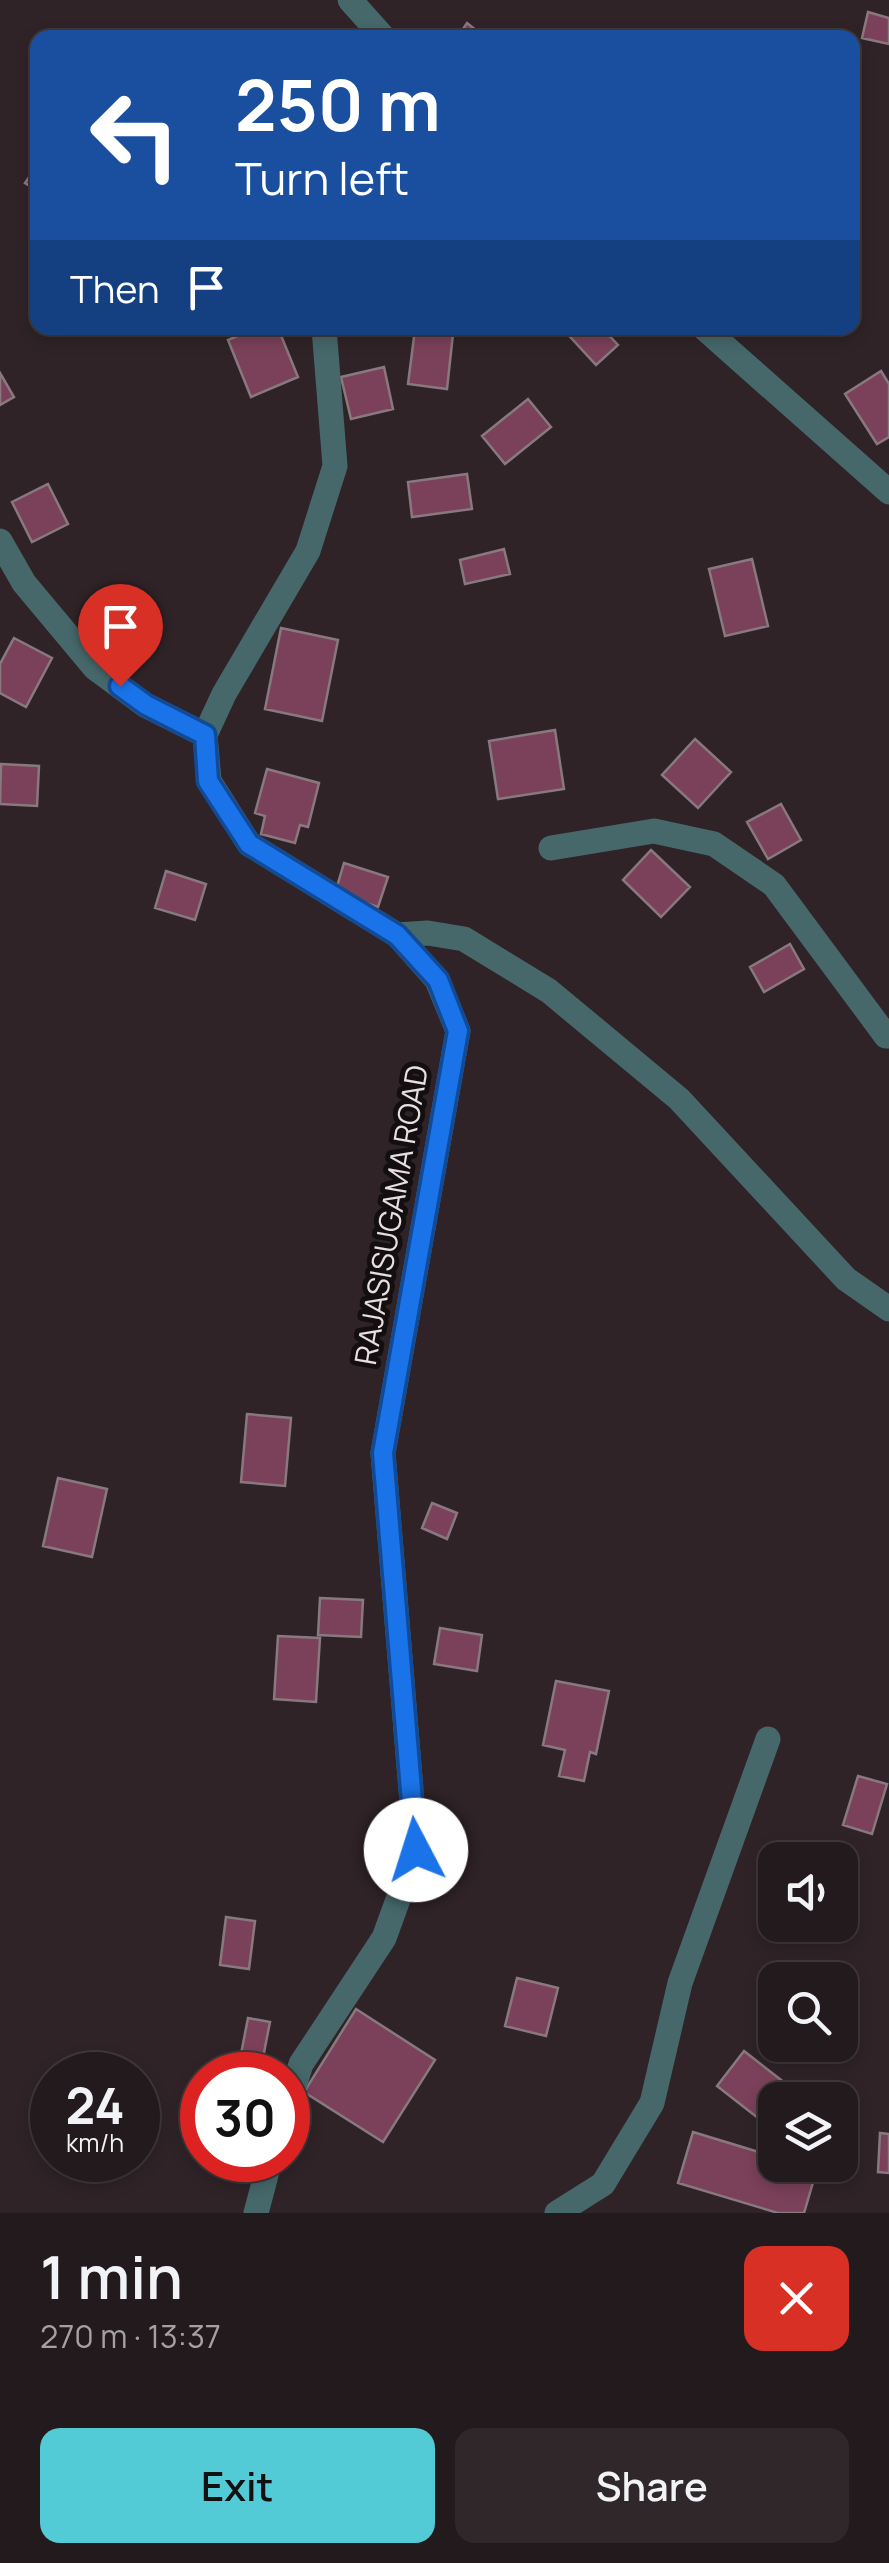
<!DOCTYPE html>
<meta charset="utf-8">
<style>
:root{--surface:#231a1d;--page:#2f272a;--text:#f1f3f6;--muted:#a3a1a4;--line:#40383b;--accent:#52cbd7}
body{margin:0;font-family:Manrope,sans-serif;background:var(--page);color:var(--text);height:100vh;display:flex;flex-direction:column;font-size:38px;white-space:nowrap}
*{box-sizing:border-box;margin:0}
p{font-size:32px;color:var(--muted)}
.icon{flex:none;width:55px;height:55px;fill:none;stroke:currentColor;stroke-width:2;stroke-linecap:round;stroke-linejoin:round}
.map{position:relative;height:2213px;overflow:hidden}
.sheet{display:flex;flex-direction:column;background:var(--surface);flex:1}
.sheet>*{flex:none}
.banner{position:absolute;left:30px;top:30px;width:830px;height:305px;border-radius:20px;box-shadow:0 5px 15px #0003,0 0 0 2px var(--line);background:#1a4fa0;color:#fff;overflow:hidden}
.tools{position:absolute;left:758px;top:1842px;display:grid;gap:20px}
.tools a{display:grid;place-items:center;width:100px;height:100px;border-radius:20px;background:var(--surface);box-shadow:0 5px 15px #0003,0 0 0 2px var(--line);font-size:50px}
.speed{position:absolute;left:30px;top:2052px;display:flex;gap:20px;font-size:50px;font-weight:700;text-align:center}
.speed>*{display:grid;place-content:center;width:130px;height:130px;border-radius:50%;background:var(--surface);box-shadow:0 5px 15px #0003,0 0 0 2px var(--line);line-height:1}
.speed small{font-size:25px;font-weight:400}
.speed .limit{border:15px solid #d22;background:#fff;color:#111}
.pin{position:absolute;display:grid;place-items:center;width:85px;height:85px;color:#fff;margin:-102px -42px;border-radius:50% 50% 50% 0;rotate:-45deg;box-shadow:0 0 10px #0007}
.pin .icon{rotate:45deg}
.me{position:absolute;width:110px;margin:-55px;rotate:355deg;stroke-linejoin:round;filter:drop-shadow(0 0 8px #0008)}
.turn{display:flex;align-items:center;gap:35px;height:210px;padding:0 40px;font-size:45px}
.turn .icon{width:130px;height:130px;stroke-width:2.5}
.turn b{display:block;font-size:70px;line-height:85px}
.then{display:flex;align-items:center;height:95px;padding:0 40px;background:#0003;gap:20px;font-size:38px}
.round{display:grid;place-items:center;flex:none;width:105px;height:105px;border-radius:20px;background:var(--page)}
.head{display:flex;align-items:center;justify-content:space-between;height:170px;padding:0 40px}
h1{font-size:60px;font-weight:600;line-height:75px}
.action{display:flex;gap:20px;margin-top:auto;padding:20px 40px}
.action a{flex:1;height:115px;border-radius:20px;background:var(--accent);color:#111;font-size:40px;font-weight:600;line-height:115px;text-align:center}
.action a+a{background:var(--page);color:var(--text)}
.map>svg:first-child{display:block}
.building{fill:#7b415a;stroke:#87797e;stroke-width:2.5}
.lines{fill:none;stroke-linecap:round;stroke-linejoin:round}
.minor{stroke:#46686b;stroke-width:25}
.route-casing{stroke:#114b97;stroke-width:25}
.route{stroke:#1a73e8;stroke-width:18}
.labels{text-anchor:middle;stroke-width:10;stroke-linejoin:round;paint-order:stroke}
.street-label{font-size:30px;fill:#e7dfe2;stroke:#130e10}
</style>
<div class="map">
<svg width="889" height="2213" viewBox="0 0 889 2213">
<rect width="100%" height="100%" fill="#2f2327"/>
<!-- building -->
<path class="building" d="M868 12 889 18V44L862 38Z
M467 23 486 38H457Z
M38 164V191L25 183Z
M257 328H278L298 377 251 397 228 340Z
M562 328H602L618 345 596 365Z
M415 329 453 334 447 389 408 384Z
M384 367 393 409 351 419 341 377Z
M881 371 889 384V437L877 444 845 394Z
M0 373 14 397 0 405Z
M528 399 551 427 505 464 482 436Z
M467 474 472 509 412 517 408 482Z
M48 484 68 524 32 542 12 502Z
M504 549 510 574 465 584 460 560Z
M752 559 768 626 725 636 709 569Z
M281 628 338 640 322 721 265 709Z
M14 638 52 658 26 707 0 693V664Z
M555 730 564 789 498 799 489 741Z
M695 739 731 772 698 808 662 775Z
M1 764 39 766 37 806 0 804Z
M267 769 319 783 308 827 300 825 295 843 261 834 265 816 255 813Z
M781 804 801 840 768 859 747 822Z
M651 850 690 887 661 917 623 880Z
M344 863 388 877 378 907 335 893Z
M166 871 206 884 195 920 155 908Z
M790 944 804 969 764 992 750 967Z
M247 1414 291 1418 285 1486 241 1482Z
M58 1478 107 1489 92 1557 43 1546Z
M432 1503 457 1513 447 1539 422 1528Z
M320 1598 363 1600 361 1637 318 1635Z
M440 1628 482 1635 477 1671 434 1664Z
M278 1636 320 1638 316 1702 274 1699Z
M556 1681 609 1691 596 1754 590 1752 584 1781 559 1776 565 1750 543 1745Z
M858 1776 887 1784 872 1834 843 1825Z
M226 1917 255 1921 249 1969 220 1965Z
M517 1978 558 1988 546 2036 505 2026Z
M356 2009 435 2060 383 2142 304 2092Z
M248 2018 270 2022 262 2063 240 2059Z
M744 2051 785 2083 758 2118 717 2086Z
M693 2132 775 2157V2165H803L817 2169 804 2213H778L678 2183Z
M880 2133 889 2134V2173L878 2172Z"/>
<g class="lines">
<!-- minor -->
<path class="minor" d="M350 0 384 38
M704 328 889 492
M0 541 24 583 95 668 145 705 205 735
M551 848 654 831 714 844 774 885 886 1036H889
M397 935 428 933 464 939 549 991 679 1099 846 1279 889 1309
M288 2105 301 2064 384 1938 416 1850 383 1453 458 1031 437 980 397 935 249 844 209 781 205 735 224 694 308 551 335 466 324 328
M256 2213 270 2160
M557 2213 603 2184 652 2103 680 1983 768 1739"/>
</g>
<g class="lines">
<defs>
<path id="route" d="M120 686 146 705 205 735 208 781 249 844 397 935 438 980 458 1031 383 1453 416 1850"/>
</defs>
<!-- route casing -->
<use href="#route" class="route-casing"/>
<!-- route -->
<use href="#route" class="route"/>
</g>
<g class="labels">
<!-- street labels -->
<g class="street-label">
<text transform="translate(392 1215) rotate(-80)" y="10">RAJASISUGAMA ROAD</text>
</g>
</g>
</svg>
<div class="tools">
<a><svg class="icon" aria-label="sound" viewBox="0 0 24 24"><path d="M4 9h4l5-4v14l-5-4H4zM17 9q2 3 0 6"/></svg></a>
<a><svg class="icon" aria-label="search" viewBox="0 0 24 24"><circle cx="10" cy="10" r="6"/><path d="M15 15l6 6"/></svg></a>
<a><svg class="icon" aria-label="layers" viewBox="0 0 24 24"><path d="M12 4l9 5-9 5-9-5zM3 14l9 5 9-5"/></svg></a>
</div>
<div class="speed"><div>24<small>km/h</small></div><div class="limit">30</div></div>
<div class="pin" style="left:120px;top:686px;background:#d93025"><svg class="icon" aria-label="arrive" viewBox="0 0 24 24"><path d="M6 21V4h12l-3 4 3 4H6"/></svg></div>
<svg class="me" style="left:416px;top:1850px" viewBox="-20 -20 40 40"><circle r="19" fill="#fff"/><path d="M0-13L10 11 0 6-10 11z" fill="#1a73e8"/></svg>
<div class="banner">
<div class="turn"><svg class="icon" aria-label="left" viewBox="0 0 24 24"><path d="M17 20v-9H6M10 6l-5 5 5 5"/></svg><div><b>250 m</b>Turn left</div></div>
<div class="then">Then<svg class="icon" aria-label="arrive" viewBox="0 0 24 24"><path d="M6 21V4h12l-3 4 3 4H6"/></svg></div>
</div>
</div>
<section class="sheet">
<div class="head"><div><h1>1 min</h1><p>270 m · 13:37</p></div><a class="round" style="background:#d93025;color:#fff"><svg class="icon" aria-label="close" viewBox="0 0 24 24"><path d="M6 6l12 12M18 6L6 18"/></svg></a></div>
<div class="action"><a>Exit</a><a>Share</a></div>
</section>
